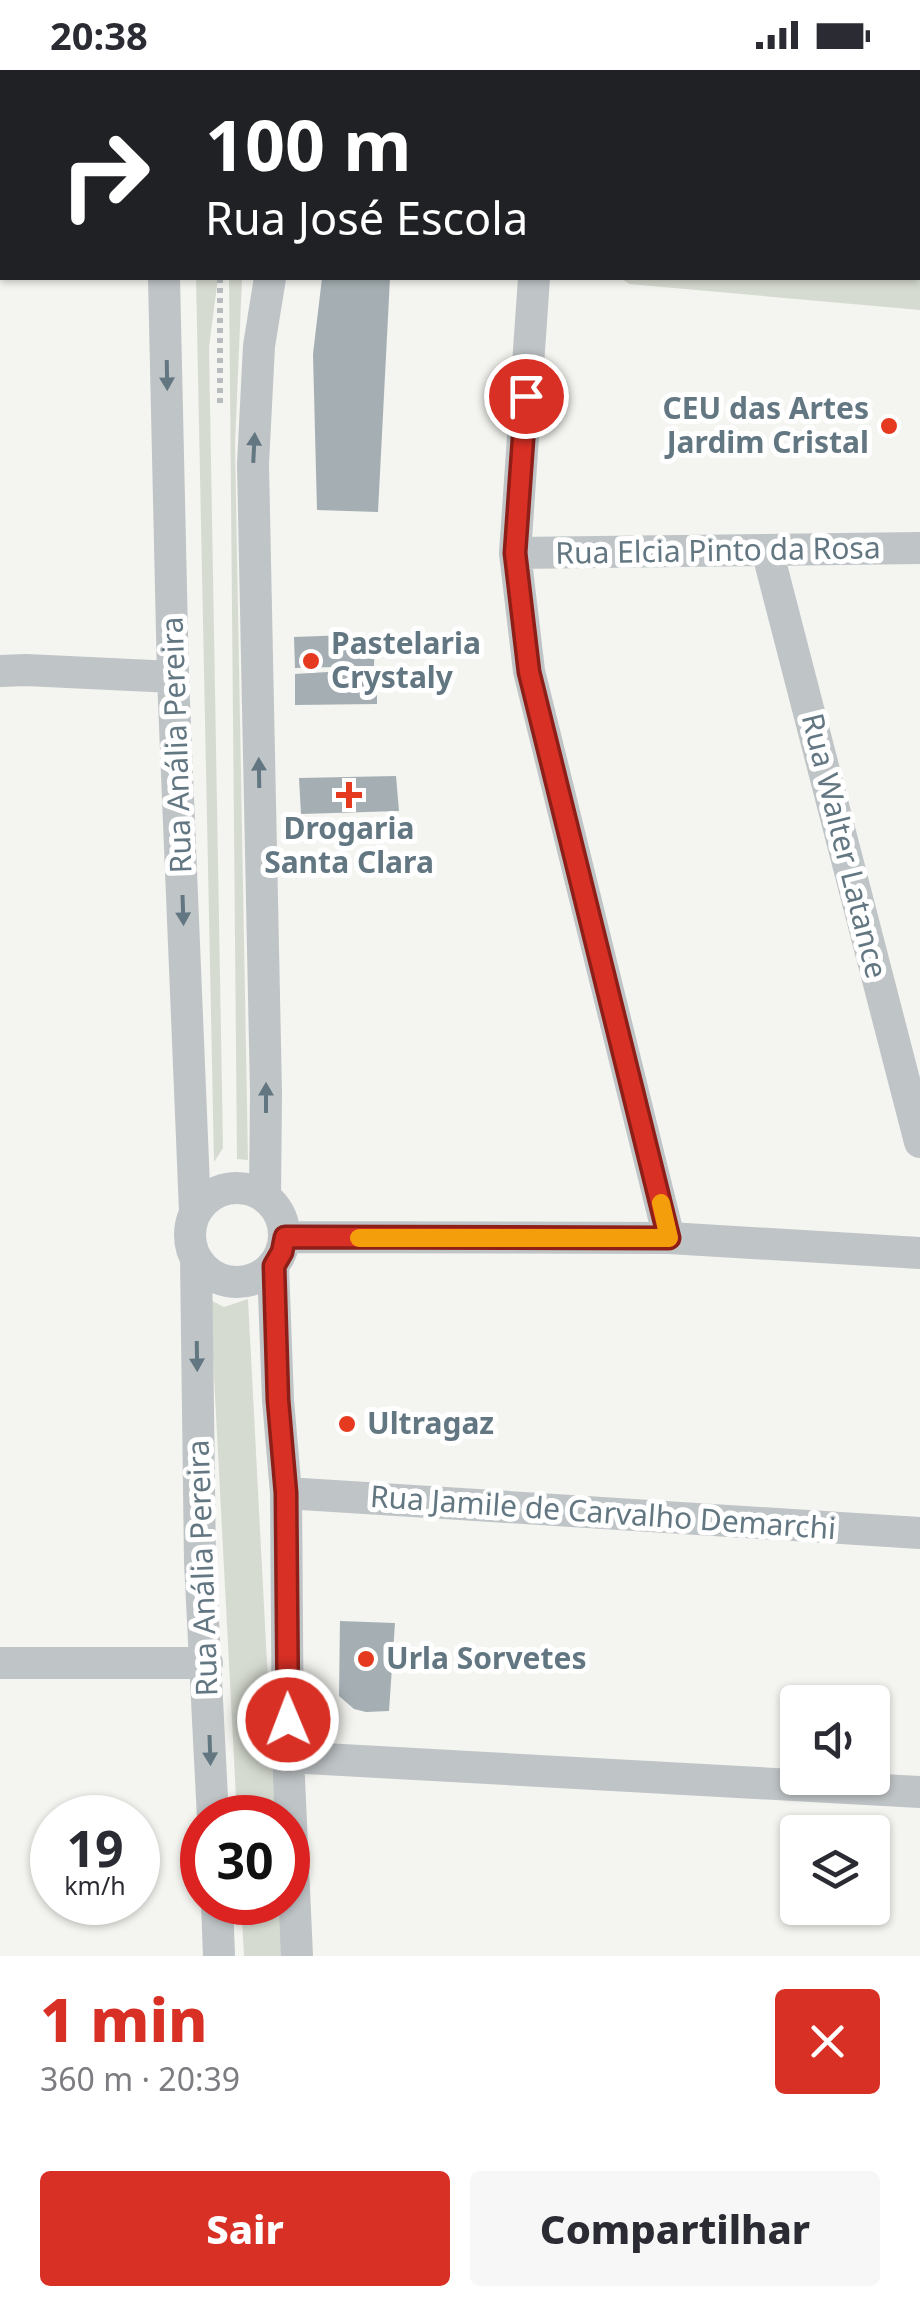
<!DOCTYPE html>
<html lang="pt">
<meta charset="utf-8">
<style>
:root{--surface:#fff;--page:#f7f7f7;--text:#2b2b33;--muted:#7c7c81;--accent:#d93025}
body{margin:0;font-family:"Noto Sans",sans-serif;background:var(--page);color:var(--text);height:100vh;display:flex;flex-direction:column;font-size:38px;white-space:nowrap}
*{box-sizing:border-box;margin:0}
p{font-size:32px;color:var(--muted)}
.icon{flex:none;width:55px;height:55px;fill:none;stroke:currentColor;stroke-width:2;stroke-linecap:round;stroke-linejoin:round}
.map{position:relative;height:1886px;overflow:hidden}
.drawer{display:flex;flex-direction:column;background:var(--surface);flex:1}
.drawer>*{flex:none}
.hud{position:absolute;left:0px;top:0px;width:920px;height:210px;box-shadow:0 2px 8px #0004;background:#202124;color:#fff;overflow:hidden}
.fabs{position:absolute;left:780px;top:1615px;display:grid;gap:20px}
.fabs a{display:grid;place-items:center;width:110px;height:110px;border-radius:10px;background:var(--surface);box-shadow:0 2px 8px #0004;font-size:50px}
.speed{position:absolute;left:30px;top:1725px;display:flex;gap:20px;font-size:50px;font-weight:700;text-align:center}
.speed>*{display:grid;place-content:center;width:130px;height:130px;border-radius:50%;background:var(--surface);box-shadow:0 2px 8px #0004;line-height:1}
.speed small{font-size:25px;font-weight:400}
.speed .limit{border:15px solid #d22;background:#fff;color:#111}
.pin{position:absolute;display:grid;place-items:center;width:85px;height:85px;color:#fff;margin:-42px;border:5px solid #fff;border-radius:50%;box-shadow:0 2px 10px #0007}
.me{position:absolute;width:110px;margin:-55px;rotate:359deg;stroke-linejoin:round;filter:drop-shadow(0 0 8px #0008)}
.turn{display:flex;align-items:center;gap:35px;height:210px;padding:0 40px;font-size:45px}
.turn .icon{width:130px;height:130px;stroke-width:2.5}
.turn b{display:block;font-size:70px;line-height:85px}
.round{display:grid;place-items:center;flex:none;width:105px;height:105px;border-radius:10px;background:var(--page)}
.overview{display:flex;align-items:center;justify-content:space-between;height:170px;padding:0 40px}
h1{font-size:60px;font-weight:800;line-height:75px;color:var(--accent)}
.cta{display:flex;gap:20px;margin-top:auto;padding:20px 40px}
.cta a{flex:1;height:115px;border-radius:10px;background:var(--accent);color:#fff;font-size:40px;font-weight:800;line-height:115px;text-align:center}
.cta a+a{background:var(--page);color:var(--text)}
.status{display:flex;justify-content:space-between;align-items:center;height:70px;padding:0 50px;background:var(--surface);direction:ltr}
.status svg{height:28px;fill:currentColor}
.map>svg:first-child{display:block}
.green{fill:#d6dbd1}
.building{fill:#a5afb3}
.lines{fill:none;stroke-linecap:round;stroke-linejoin:round}
.path{stroke:#b9bcbe;stroke-width:6;stroke-dasharray:5 5;stroke-linecap:butt}
.minor{stroke:#bfc4c6;stroke-width:32}
.oneway{fill:#637782}
.route-casing{stroke:#8d1f18;stroke-width:25}
.route{stroke:#d93025;stroke-width:18}
.slow{stroke:#f59e0b;stroke-width:18}
.poi-dot{fill:#e53a1f;stroke:#fff;stroke-width:4}
.labels{text-anchor:middle;stroke-width:10;stroke-linejoin:round;paint-order:stroke}
.poi-label{font-size:30px;font-weight:bold;fill:#637782;stroke:#fff;text-anchor:start}
.street-label{font-size:30px;fill:#637782;stroke:#fff}
</style>
<div class="status"><b>20:38</b><svg viewBox="0 0 49 12"><path d="M0 12V9h3v3zM5 12V6h3v6zM10 12V3h3v9zM15 12V0h3v12zM26 1h20v11H26zM47 4h2v5h-2z"/></svg></div>
<div class="map">
<svg width="920" height="1886" viewBox="0 0 920 1886">
<rect width="100%" height="100%" fill="#f4f4f0"/>
<!-- green -->
<path class="green" d="M424 0H920V240L629 214 621 208H918V2H423Z
M196 208H218L209 277 223 1078 214 1092Z
M229 208H242L235 375 248 1090 237 1089Z
M248 1229 275 1747H237L210 1230 224 1237Z
M241 1833H280L283 1886H244Z"/>
<!-- building -->
<path class="building" d="M322 208H390L378 442 317 440 313 284Z
M375 564 374 596 295 598 294 567Z
M377 599V634L295 635V604Z
M396 706 399 741 301 744 299 708Z
M340 1551 395 1553 389 1641 366 1642 354 1639 339 1626Z"/>
<g class="lines">
<!-- path -->
<path class="path" d="M220 333V208"/>
<!-- minor -->
<path class="minor" d="M163 0V2
M325 0 327 2
M214 2 215 0
M164 208 173 607 195 1141
M534 208 515 483 529 601 669 1168
M767 480 920 1072
M515 483 920 478
M0 601 26 600 173 607
M190 1165a47 47 0 1 1 94 0a47 47 0 1 1-94 0Z
M265 1126 266 1023 253 394 259 276 270 208
M285 1167 669 1168 920 1183
M196 1188 200 1492 213 1748
M273 1196 278 1330 286 1423 288 1687 297 1886
M286 1423 920 1463
M0 1593H207
M288 1687 920 1722
M217 1832 219 1886"/>
</g>
<!-- one-way arrows -->
<defs><path id="oneway-solid" d="M-6-.8H1V-3.2L6.5 0L1 3.2V.8H-6Z" transform="scale(2.5)"/></defs>
<g class="oneway">
<use href="#oneway-solid" transform="translate(167 305) rotate(89)"/>
<use href="#oneway-solid" transform="translate(254 378) rotate(-87)"/>
<use href="#oneway-solid" transform="translate(259 703) rotate(-91)"/>
<use href="#oneway-solid" transform="translate(183 840) rotate(88)"/>
<use href="#oneway-solid" transform="translate(266 1028) rotate(-90)"/>
<use href="#oneway-solid" transform="translate(197 1286) rotate(89)"/>
<use href="#oneway-solid" transform="translate(210 1680) rotate(88)"/>
</g>
<g class="lines">
<defs>
<path id="route" d="M288 1650 286 1423 278 1330 274 1196 282 1182 285 1167 669 1168 529 602 515 483 526 326"/>
</defs>
<!-- route casing -->
<use href="#route" class="route-casing"/>
<!-- route -->
<use href="#route" class="route"/>
<!-- slow -->
<path class="slow" d="M359 1168H669L661 1133"/>
</g>
<!-- markers -->
<g class="poi-dot">
<circle cx="889" cy="356" r="10"/>
<circle cx="311" cy="591" r="10"/>
<path d="M344 710h10v10h10v10h-10v10h-10v-10h-10v-10h10z"/>
<circle cx="347" cy="1354" r="10"/>
<circle cx="366" cy="1589" r="10"/>
</g>
<g class="labels">
<!-- poi labels -->
<g class="poi-label">
<text x="869" y="349" text-anchor="end">CEU das Artes<tspan x="869" dy="34">Jardim Cristal</tspan></text>
<text x="331" y="584">Pastelaria<tspan x="331" dy="34">Crystaly</tspan></text>
<text x="349" y="769" text-anchor="middle">Drogaria<tspan x="349" dy="34">Santa Clara</tspan></text>
<text x="367" y="1364">Ultragaz</text>
<text x="386" y="1599">Urla Sorvetes</text>
</g>
<!-- street labels -->
<g class="street-label">
<text transform="translate(718 481) rotate(-1)" y="10">Rua Elcia Pinto da Rosa</text>
<text transform="translate(177 675) rotate(-92)" y="10">Rua Anália Pereira</text>
<text transform="translate(844 776) rotate(76)" y="10">Rua Walter Latance</text>
<text transform="translate(603 1443) rotate(4)" y="10">Rua Jamile de Carvalho Demarchi</text>
<text transform="translate(203 1498) rotate(-92)" y="10">Rua Anália Pereira</text>
</g>
</g>
</svg>
<div class="fabs">
<a><svg class="icon" aria-label="sound" viewBox="0 0 24 24"><path d="M4 9h4l5-4v14l-5-4H4zM17 9q2 3 0 6"/></svg></a>
<a><svg class="icon" aria-label="layers" viewBox="0 0 24 24"><path d="M12 4l9 5-9 5-9-5zM3 14l9 5 9-5"/></svg></a>
</div>
<div class="speed"><div>19<small>km/h</small></div><div class="limit">30</div></div>
<div class="pin" style="left:526px;top:326px;background:#d93025"><svg class="icon" aria-label="arrive" viewBox="0 0 24 24"><path d="M6 21V4h12l-3 4 3 4H6"/></svg></div>
<svg class="me" style="left:288px;top:1650px" viewBox="-20 -20 40 40"><circle r="17" fill="#d93025" stroke="#fff" stroke-width="3"/><path d="M0-11L8 9 0 5-8 9z" fill="#fff"/></svg>
<div class="hud">
<div class="turn"><svg class="icon" aria-label="right" viewBox="0 0 24 24"><path d="M7 20v-9h11M14 6l5 5-5 5"/></svg><div><b>100 m</b>Rua José Escola</div></div>
</div>
</div>
<section class="drawer">
<div class="overview"><div><h1>1 min</h1><p>360 m · 20:39</p></div><a class="round" style="background:#d93025;color:#fff"><svg class="icon" aria-label="close" viewBox="0 0 24 24"><path d="M6 6l12 12M18 6L6 18"/></svg></a></div>
<div class="cta"><a>Sair</a><a>Compartilhar</a></div>
</section>
